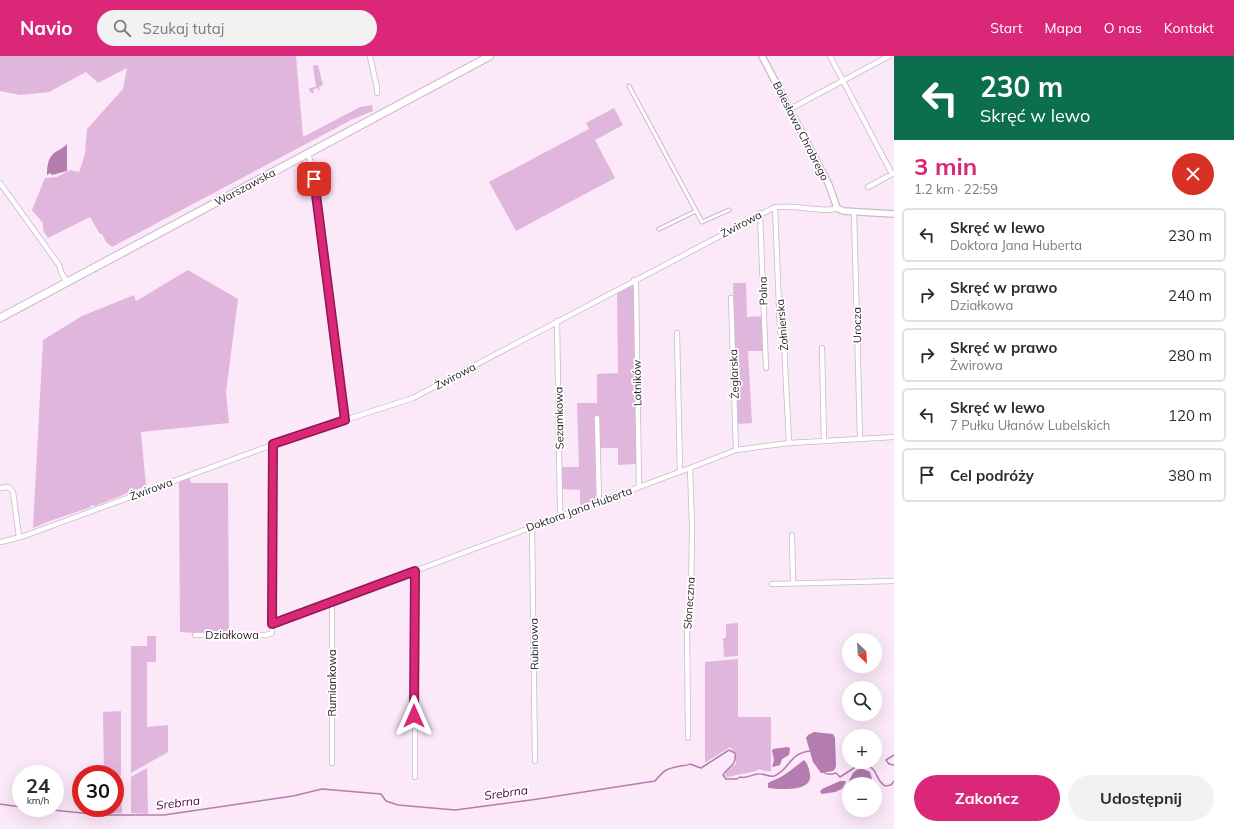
<!DOCTYPE html>
<html lang="pl">
<meta charset="utf-8">
<style>
:root{--surface:#fff;--page:#f2f2f3;--text:#2b2b33;--muted:#7c7c81;--line:#e1e1e2;--accent:#db2777}
body{margin:0;font-family:Mulish,sans-serif;background:var(--page);color:var(--text);height:100vh;display:flex;flex-direction:column;font-size:15px;white-space:nowrap}
*{box-sizing:border-box;margin:0}
p{font-size:13px;color:var(--muted)}
.icon{flex:none;width:22px;height:22px;fill:none;stroke:currentColor;stroke-width:2;stroke-linecap:round;stroke-linejoin:round}
.map{position:relative;flex:1;overflow:hidden}
.panel{display:flex;flex-direction:column;background:var(--surface);width:340px}
.panel>*{flex:none}
.hud{background:#0b6e4f;color:#fff;overflow:hidden}
.needle{width:26px;rotate:155deg}
.buttons{position:absolute;left:842px;top:577px;display:grid;gap:8px}
.buttons a{display:grid;place-items:center;width:40px;height:40px;border-radius:50%;background:var(--surface);box-shadow:0 4px 16px #0002;font-size:20px}
.speed{position:absolute;left:12px;top:709px;display:flex;gap:8px;font-size:20px;font-weight:700;text-align:center}
.speed>*{display:grid;place-content:center;width:52px;height:52px;border-radius:50%;background:var(--surface);box-shadow:0 4px 16px #0002;line-height:1}
.speed small{font-size:10px;font-weight:400}
.speed .limit{border:6px solid #d22;background:#fff;color:#111}
.pin{position:absolute;display:grid;place-items:center;width:34px;height:34px;color:#fff;margin:-17px;border-radius:8px;box-shadow:0 2px 6px #0006}
.me{position:absolute;width:44px;margin:-22px;rotate:0deg;stroke-linejoin:round;filter:drop-shadow(0 0 3px #0008)}
.turn{display:flex;align-items:center;gap:14px;height:84px;padding:0 20px;font-size:18px}
.turn .icon{width:52px;height:52px;stroke-width:2.5}
.turn b{display:block;font-size:28px;line-height:34px}
.round{display:grid;place-items:center;flex:none;width:42px;height:42px;border-radius:21px;background:var(--page)}
.head{display:flex;align-items:center;justify-content:space-between;height:68px;padding:0 20px}
h1{font-size:24px;font-weight:700;line-height:30px;color:var(--accent)}
.action{display:flex;gap:8px;margin-top:auto;padding:8px 20px}
.action a{flex:1;height:46px;border-radius:24px;background:var(--accent);color:#fff;font-size:16px;font-weight:700;line-height:46px;text-align:center}
.action a+a{background:var(--page);color:var(--text)}
ul{padding:0;list-style:none}
li{display:flex;align-items:center;gap:12px;height:54px;margin:0 8px 6px;padding:0 12px;border:2px solid var(--line);border-radius:6px}
li div{flex:1}
li b{display:block;font-size:15px}
li em{font-style:normal}
header{display:flex;align-items:center;gap:24px;box-sizing:border-box;height:56px;padding:0 20px;background:var(--accent);color:#fff}
header strong{font-size:19px}
nav{display:flex;gap:22px;margin-inline-start:auto;font-size:14px}
.search{width:280px;height:36px;background:var(--page);display:flex;align-items:center;gap:10px;box-sizing:border-box;padding:0 14px;border-radius:22px;color:var(--muted);font-size:15px}
main{display:flex;flex:1;min-height:0}
.map>svg:first-child{display:block}
.green{fill:#e1b6dd}
.water{fill:#b47caf}
.lines{fill:none;stroke-linecap:round;stroke-linejoin:round}
.stream{stroke:#b47caf;stroke-width:1.5}
.pedestrian-casing{stroke:#cab8c8;stroke-width:5}
.minor-casing{stroke:#cab8c8;stroke-width:6}
.tertiary-casing{stroke:#cab8c8;stroke-width:8}
.primary-casing{stroke:#cab8c8;stroke-width:9}
.pedestrian{stroke:#fff;stroke-width:3}
.minor{stroke:#fff;stroke-width:4.5}
.tertiary{stroke:#fff;stroke-width:5.5}
.primary{stroke:#fff;stroke-width:7}
.route-casing{stroke:#8e194d;stroke-width:10}
.route{stroke:#db2777;stroke-width:7}
.labels{text-anchor:middle;stroke-width:3.5;stroke-linejoin:round;paint-order:stroke}
.street-label{font-size:11px;fill:#2b242a;stroke:#fff}
.water-label{font-size:12px;font-style:italic;fill:#4c054a;stroke:#fff}
</style>
<header>
<strong>Navio</strong>
<div class="search"><svg class="icon" aria-label="search" viewBox="0 0 24 24"><circle cx="10" cy="10" r="6"/><path d="M15 15l6 6"/></svg>Szukaj tutaj</div>
<nav><a>Start</a><a>Mapa</a><a>O nas</a><a>Kontakt</a></nav>
</header>
<main>
<div class="map">
<svg width="894" height="773" viewBox="0 0 894 773">
<rect width="100%" height="100%" fill="#fbe8f9"/>
<!-- green -->
<path class="green" d="M0 0H296L303 81 360 51 372 49 373 55 351 64 112 191 106 186 102 178H100L90 161 48 182 43 174V167L32 154 45 122 57 121 70 114 79 116 85 98 87 73 123 33 127 12 98 27 86 16 49 36 20 39 0 35Z
M318 9 323 29 319 31 320 34H319L317 32 313 34 314 37H312L310 36 309 32 316 31 313 10Z
M614 52 623 69 595 84 615 122 516 175 489 126 589 73 586 67Z
M188 214 238 243 226 336 229 367 141 376 146 430 95 450 91 449V451L50 465 33 472 43 284 82 260 134 239 136 245Z
M733 227H746L747 261 763 260 765 295H748L752 367 738 368Z
M631 229 634 231 636 408 618 409V392H600V361H595L596 442 594 445 580 451V434L561 433V411H579L577 347H597V318L618 317 617 236Z
M190 421V425L192 427H228L229 579 180 576 179 427 181 424Z
M738 567V600L724 601 723 582H726V568Z
M147 580H156V606H147V671L168 669V696L131 717V590H147Z
M738 603V661H771V715H765L759 713 756 715 727 721 725 720 726 716 736 708V698L730 691 705 707V606Z
M121 655V719L115 722V718H104L103 656Z
M147 712 148 758 131 757V721Z
M121 724 122 757 105 758V752H115V727Z"/>
<!-- water -->
<path class="water" d="M67 88V115L52 119 50 117 47 119C47 109 48 99 59 94 62 92 64 91 67 88Z
M814 676 833 678 835 682 836 710 835 713 833 715 821 717 813 706 806 682 808 679Z
M787 691 790 692 789 699 782 703 780 709 772 711 774 704 772 695 773 693Z
M804 704C808 708 809 713 810 718 813 737 780 733 768 732V727C771 725 775 724 779 722 788 717 796 710 804 704Z
M861 712 870 716 872 723 871 728H849V735L847 734C848 725 852 714 861 712Z
M840 725H845L846 726 842 733 835 736 822 738 820 736 822 733Z"/>
<g class="lines">
<!-- stream -->
<path class="stream" d="M894 699 886 704 889 708 894 709
M823 716C827 719 831 719 836 717L840 721 860 708C881 711 872 721 885 730L891 729 894 725
M0 748 21 751
M33 752 102 759H164L293 740 322 733 381 738 386 745 398 749 455 754 538 743 655 725C665 713 666 713 680 710 684 709 687 710 690 708L701 712 729 694 735 697C737 711 728 710 723 719L726 723H737L740 721C748 723 752 718 758 718 763 717 768 721 774 720 791 714 787 697 811 695"/>
<defs>
<path id="pedestrian" d="M629 30 702 166 729 154
M659 173 696 155"/>
<path id="minor" d="M370 0 377 32V37
M830 0 892 118
M790 53 889 0
M308 98 312 110 316 137 345 365
M0 127 59 209 61 216 67 226
M868 131 894 117
M775 151 780 275 784 286 789 387
M854 156 860 382
M760 157 766 312
M634 224 636 228 639 431
M731 242 736 394
M557 265 560 453 561 459
M677 277 680 416
M822 292 824 385
M597 362 599 446
M0 432 8 431 13 436 19 481
M532 471 535 705
M792 479 793 527
M1 486 24 480 302 378 413 342 773 152C789 147 825 158 837 152
M772 528 894 525
M273 568 690 412 736 394 789 387 894 381
M195 579H266L272 577 273 388
M688 682 687 565 691 551 692 470 690 412
M332 707V546
M415 721V515"/>
<path id="tertiary" d="M762 0 829 129 837 152 843 155 894 158"/>
<path id="primary" d="M0 262 490 0"/>
</defs>
<!-- pedestrian casing -->
<use href="#pedestrian" class="pedestrian-casing"/>
<!-- minor casing -->
<use href="#minor" class="minor-casing"/>
<!-- tertiary casing -->
<use href="#tertiary" class="tertiary-casing"/>
<!-- primary casing -->
<use href="#primary" class="primary-casing"/>
<!-- pedestrian -->
<use href="#pedestrian" class="pedestrian"/>
<!-- minor -->
<use href="#minor" class="minor"/>
<!-- tertiary -->
<use href="#tertiary" class="tertiary"/>
<!-- primary -->
<use href="#primary" class="primary"/>
</g>
<g class="lines">
<defs>
<path id="route" d="M314 123 345 364 273 388 272 568 415 515 414 660"/>
</defs>
<!-- route casing -->
<use href="#route" class="route-casing"/>
<!-- route -->
<use href="#route" class="route"/>
</g>
<g class="labels">
<!-- street labels -->
<g class="street-label">
<text transform="translate(801 75) rotate(63)" y="4">Bolesława Chrobrego</text>
<text transform="translate(245 131) rotate(-28)" y="4">Warszawska</text>
<text transform="translate(741 168) rotate(-28)" y="4">Żwirowa</text>
<text transform="translate(763 235) rotate(-92)" y="4">Polna</text>
<text transform="translate(782 269) rotate(-95)" y="4">Żołnierska</text>
<text transform="translate(857 269) rotate(-91)" y="4">Urocza</text>
<text transform="translate(734 318) rotate(-92)" y="4">Żeglarska</text>
<text transform="translate(455 320) rotate(-28)" y="4">Żwirowa</text>
<text transform="translate(637 327) rotate(-91)" y="4">Lotników</text>
<text transform="translate(559 362) rotate(-91)" y="4">Sezamkowa</text>
<text transform="translate(151 433) rotate(-20)" y="4">Żwirowa</text>
<text transform="translate(579 453) rotate(-20)" y="4">Doktora Jana Huberta</text>
<text transform="translate(689 547) rotate(-86)" y="4">Słoneczna</text>
<text x="232" y="583">Działkowa</text>
<text transform="translate(534 588) rotate(-91)" y="4">Rubinowa</text>
<text transform="translate(332 627) rotate(-90)" y="4">Rumiankowa</text>
</g>
<!-- water labels -->
<g class="water-label">
<text transform="translate(506 737) rotate(-8)" y="4">Srebrna</text>
<text transform="translate(178 747) rotate(-7)" y="4">Srebrna</text>
</g>
</g>
</svg>
<div class="buttons">
<a><svg class="needle" viewBox="-14 -14 28 28"><path d="M0-13l5 13h-10z" fill="#e53935"/><path d="M0 13l5-13h-10z" fill="#7c7c81"/></svg></a>
<a><svg class="icon" aria-label="search" viewBox="0 0 24 24"><circle cx="10" cy="10" r="6"/><path d="M15 15l6 6"/></svg></a>
<a>+</a>
<a>−</a>
</div>
<div class="speed"><div>24<small>km/h</small></div><div class="limit">30</div></div>
<div class="pin" style="left:314px;top:123px;background:#d93025"><svg class="icon" aria-label="arrive" viewBox="0 0 24 24"><path d="M6 21V4h12l-3 4 3 4H6"/></svg></div>
<svg class="me" style="left:414px;top:660px" viewBox="-20 -20 40 40"><path d="M0-17L14 15 0 8-14 15z" fill="#db2777" stroke="#fff" stroke-width="4"/></svg>
</div>
<section class="panel">
<div class="hud">
<div class="turn"><svg class="icon" aria-label="left" viewBox="0 0 24 24"><path d="M17 20v-9H6M10 6l-5 5 5 5"/></svg><div><b>230 m</b>Skręć w lewo</div></div>
</div>
<div class="head"><div><h1>3 min</h1><p>1.2 km · 22:59</p></div><a class="round" style="background:#d93025;color:#fff"><svg class="icon" aria-label="close" viewBox="0 0 24 24"><path d="M6 6l12 12M18 6L6 18"/></svg></a></div>
<ul>
<li><svg class="icon" aria-label="left" viewBox="0 0 24 24"><path d="M17 20v-9H6M10 6l-5 5 5 5"/></svg><div><b>Skręć w lewo</b><p>Doktora Jana Huberta</p></div><em>230 m</em></li>
<li><svg class="icon" aria-label="right" viewBox="0 0 24 24"><path d="M7 20v-9h11M14 6l5 5-5 5"/></svg><div><b>Skręć w prawo</b><p>Działkowa</p></div><em>240 m</em></li>
<li><svg class="icon" aria-label="right" viewBox="0 0 24 24"><path d="M7 20v-9h11M14 6l5 5-5 5"/></svg><div><b>Skręć w prawo</b><p>Żwirowa</p></div><em>280 m</em></li>
<li><svg class="icon" aria-label="left" viewBox="0 0 24 24"><path d="M17 20v-9H6M10 6l-5 5 5 5"/></svg><div><b>Skręć w lewo</b><p>7 Pułku Ułanów Lubelskich</p></div><em>120 m</em></li>
<li><svg class="icon" aria-label="arrive" viewBox="0 0 24 24"><path d="M6 21V4h12l-3 4 3 4H6"/></svg><div><b>Cel podróży</b></div><em>380 m</em></li>
</ul>
<div class="action"><a>Zakończ</a><a>Udostępnij</a></div>
</section>
</main>
